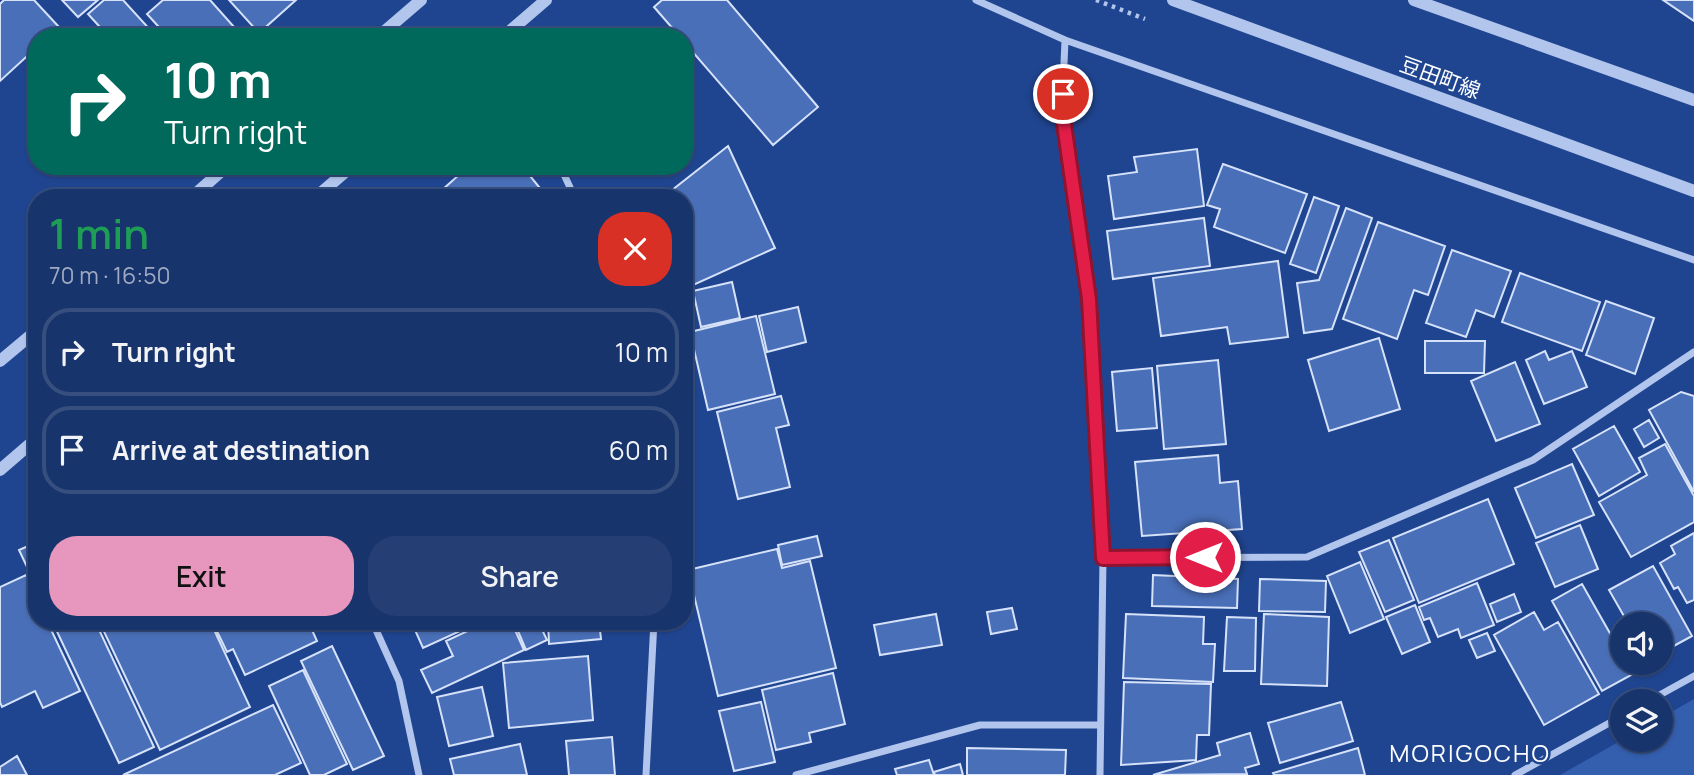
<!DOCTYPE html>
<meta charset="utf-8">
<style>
:root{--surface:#18346c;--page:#253f74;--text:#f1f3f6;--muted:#9faac2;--line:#364f7f;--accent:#e797bd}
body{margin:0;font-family:Manrope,"Noto Sans JP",sans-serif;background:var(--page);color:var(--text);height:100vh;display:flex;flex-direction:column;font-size:26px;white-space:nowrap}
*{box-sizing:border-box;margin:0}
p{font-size:23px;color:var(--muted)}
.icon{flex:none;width:38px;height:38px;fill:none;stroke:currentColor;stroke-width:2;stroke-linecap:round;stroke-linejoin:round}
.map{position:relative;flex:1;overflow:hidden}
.details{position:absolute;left:28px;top:189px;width:665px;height:441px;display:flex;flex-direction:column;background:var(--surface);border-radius:28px;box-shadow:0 2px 5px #0004,0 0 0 2px var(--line)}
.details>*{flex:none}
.top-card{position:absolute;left:28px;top:28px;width:665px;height:147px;border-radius:28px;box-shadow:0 2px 5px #0004,0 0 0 2px var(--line);background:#00695c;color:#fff;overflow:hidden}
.fabs{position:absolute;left:1610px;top:612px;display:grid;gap:14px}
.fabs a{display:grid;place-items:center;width:63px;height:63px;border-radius:50%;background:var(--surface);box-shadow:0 2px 5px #0004,0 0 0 2px var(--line);font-size:35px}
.pin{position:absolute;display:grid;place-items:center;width:60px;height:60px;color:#fff;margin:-30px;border:4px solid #fff;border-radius:50%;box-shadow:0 2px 7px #0007}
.me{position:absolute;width:77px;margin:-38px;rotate:270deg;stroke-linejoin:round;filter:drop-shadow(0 0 5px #0008)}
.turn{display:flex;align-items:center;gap:24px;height:147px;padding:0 21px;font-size:32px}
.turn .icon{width:91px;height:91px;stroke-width:2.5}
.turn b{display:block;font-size:49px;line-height:60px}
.round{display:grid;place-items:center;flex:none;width:74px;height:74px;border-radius:28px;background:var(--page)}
.headline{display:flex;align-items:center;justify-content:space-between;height:119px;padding:0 21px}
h1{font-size:42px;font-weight:600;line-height:52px;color:#1e9e55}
.action{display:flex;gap:14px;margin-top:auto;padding:14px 21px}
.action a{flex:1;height:80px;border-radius:28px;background:var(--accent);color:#111;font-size:28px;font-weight:600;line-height:80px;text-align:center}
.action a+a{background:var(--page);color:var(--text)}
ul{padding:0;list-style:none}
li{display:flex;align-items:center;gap:21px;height:88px;margin:0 14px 10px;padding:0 7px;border:4px solid var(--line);border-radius:28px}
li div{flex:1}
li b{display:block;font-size:26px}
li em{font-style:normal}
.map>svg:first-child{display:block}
.green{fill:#345eae}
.building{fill:#496fb8;stroke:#d6e2f9;stroke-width:2}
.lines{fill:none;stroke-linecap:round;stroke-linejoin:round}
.path{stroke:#b1c5ed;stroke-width:4.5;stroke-dasharray:3.5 5;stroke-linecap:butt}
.minor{stroke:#b1c5ed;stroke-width:7}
.tertiary{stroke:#b1c5ed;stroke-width:12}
.route-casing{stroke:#92132f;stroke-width:18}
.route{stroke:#e11d48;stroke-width:12}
.labels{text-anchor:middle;stroke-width:5;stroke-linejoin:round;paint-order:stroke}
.street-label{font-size:21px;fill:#fff;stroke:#204590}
.quarter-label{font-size:24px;letter-spacing:2px;fill:#fff;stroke:#204590}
</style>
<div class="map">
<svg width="1694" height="775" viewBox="0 0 1694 775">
<rect width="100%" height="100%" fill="#204590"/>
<!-- green -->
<path class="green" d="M1694 699V775H1560L1622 740H1661V718Z"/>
<!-- building -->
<path class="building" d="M4 0H34L59 27 48 37H37V47L0 81V4Z
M62 0H98L78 17Z
M104 0H123L154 34 150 37H109L88 14Z
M163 0H210L243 37H168L147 14Z
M229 0H296L259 33Z
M662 0H727L818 107 773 145 684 42V37H680L654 7Z
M1663 0H1694V21Z
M728 146 775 248 691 286 684 271V198H662Z
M1197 149 1204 206 1114 219 1108 176 1137 172 1134 157Z
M1223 164 1307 194 1285 253 1214 227 1220 209 1207 205Z
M469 166H522L548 198H433Z
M1314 197 1339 206 1316 273 1290 264Z
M1346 208 1372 218 1332 329 1304 333 1297 283 1319 280Z
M1204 218 1210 266 1113 279 1107 231Z
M1378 222 1445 246 1428 295 1414 290 1397 339 1343 319Z
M1452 250 1511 271 1494 317 1476 310 1466 337 1426 323Z
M1278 261 1288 337 1230 344 1227 327 1161 336 1153 278Z
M1520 273 1600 302 1582 351 1502 322Z
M732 282 740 318 701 327 693 291Z
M1606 301 1654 318 1635 374 1586 355Z
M798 307 806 342 767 352 759 316Z
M756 316 775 394 708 410 690 332Z
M1379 338 1400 409 1329 431 1308 360Z
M1425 341H1485L1484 373H1425Z
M1545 351 1549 360 1572 351 1587 387 1544 404 1526 360Z
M1218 360 1226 444 1164 449 1157 366Z
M1515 362 1540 424 1496 441 1471 381Z
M1152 368 1157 428 1117 431 1112 372Z
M1681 392 1694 396V492L1649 410Z
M781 396 789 425 776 428 790 487 738 499 717 412Z
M1649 420 1659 438 1644 447 1634 429Z
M1614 426 1640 472 1599 496 1573 449Z
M1665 444 1694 496V522L1631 557 1599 502 1647 475 1639 458Z
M1218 455 1220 483 1238 481 1242 529 1142 536 1135 462Z
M1572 464 1594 515 1536 538 1515 488Z
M1488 499 1514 564 1419 603 1393 538Z
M1580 525 1598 569 1555 587 1536 543Z
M1694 533V600L1687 603 1678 587 1674 589 1660 563 1675 554 1671 546Z
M817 536 822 556 782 565 778 545Z
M1389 540 1414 600 1385 612 1359 552Z
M37 542V588L19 550Z
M777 549 782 568 810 561 836 668 718 696 688 570Z
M1360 562 1384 619 1350 633 1327 576Z
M1653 566 1692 636 1661 653V625H1629L1609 590Z
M26 575 37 599V621H47L80 691 43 708 35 691 2 707 0 702V587Z
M1153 575 1238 579 1237 608 1152 606Z
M1260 579 1326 581 1325 612 1259 611Z
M1477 583 1494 625 1461 638 1458 629 1438 637 1430 618 1424 620 1419 607Z
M1582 584 1611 635 1622 628V663H1642L1644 668 1602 691 1552 601Z
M1514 594 1521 612 1497 622 1490 604Z
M1415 605 1430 642 1402 654 1386 617Z
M1012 608 1017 629 991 634 987 612Z
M1534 612 1544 630 1558 622 1599 694 1544 725 1494 635Z
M936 614 942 645 880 655 874 625Z
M1126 614 1204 617 1203 644H1215L1213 682 1123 678Z
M1264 614 1329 617 1327 686 1261 684Z
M1227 617 1256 618 1255 671H1224Z
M52 621H95L154 747 119 763Z
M99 621H210L250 707 160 750Z
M212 621H308L317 641 245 675 233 649 227 652Z
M411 621H482L423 648Z
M489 621H511L524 650 432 693 421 670 453 656 446 641Z
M522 621H538L547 640 526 650 515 624Z
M548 621H599L601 639 549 644Z
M1487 633 1495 651 1477 658 1469 640Z
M332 646 384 756 353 770 301 661Z
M588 656 593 720 509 728 503 663Z
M303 670 347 764 324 775H310L269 686Z
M833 673 845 724 809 733 811 742 776 750 762 690Z
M1124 682 1211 684 1209 735H1197L1196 760 1121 765Z
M482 687 493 736 449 746 437 697Z
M761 702 775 762 734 771 719 711Z
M1341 702 1353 741 1280 763 1268 723Z
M273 705 301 763 275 775H123Z
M1250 733 1259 764 1245 768 1247 774 1153 775 1220 755 1217 743Z
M612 737 615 775H569L566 741Z
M520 744 527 775H454L450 759Z
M967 748 1066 750 1065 775H967Z
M1358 748 1365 775H1274L1273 773Z
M17 756 27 775H0V767Z
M929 760 934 775H897L895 769Z
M960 764 963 775H935L934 772Z"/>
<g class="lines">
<!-- path -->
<path class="path" d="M1096 0 1145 19"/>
<!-- minor -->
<path class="minor" d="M976 0 1065 40 1694 260
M1065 40 1062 110 1089 299 1103 558 1100 775
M560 166 575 198
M1103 558 1307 557 1533 460 1694 352
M372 621 399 681 419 775
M1647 702 1694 676
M646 775 654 621
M796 775 980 725H1100
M1515 775 1622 716"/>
<!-- tertiary -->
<path class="tertiary" d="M1173 0 1694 191
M1414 0 1694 100
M378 37 421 0
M503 37 546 0
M191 198 227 166
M315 198 352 166
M0 361 37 330
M0 470 37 438"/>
</g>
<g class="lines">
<defs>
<path id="route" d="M1063 94 1062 110 1089 299 1103 558 1205 557"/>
</defs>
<!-- route casing -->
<use href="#route" class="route-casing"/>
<!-- route -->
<use href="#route" class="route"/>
</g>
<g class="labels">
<!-- street labels -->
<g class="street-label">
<text transform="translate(1440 78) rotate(20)" y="7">豆田町線</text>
</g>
<!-- quarter labels -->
<g class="quarter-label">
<text x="1470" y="762">MORIGOCHO</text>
</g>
</g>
</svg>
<div class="fabs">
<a><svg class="icon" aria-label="sound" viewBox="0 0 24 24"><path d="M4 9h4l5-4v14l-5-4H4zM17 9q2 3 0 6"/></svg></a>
<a><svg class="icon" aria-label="layers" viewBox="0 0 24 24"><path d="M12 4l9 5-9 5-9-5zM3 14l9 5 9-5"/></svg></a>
</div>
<div class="pin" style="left:1063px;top:94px;background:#d93025"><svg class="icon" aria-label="arrive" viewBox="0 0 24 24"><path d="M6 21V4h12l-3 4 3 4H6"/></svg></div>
<svg class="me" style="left:1205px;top:557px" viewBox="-20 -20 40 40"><circle r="17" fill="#e11d48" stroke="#fff" stroke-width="3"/><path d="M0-11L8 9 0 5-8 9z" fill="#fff"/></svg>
<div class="top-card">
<div class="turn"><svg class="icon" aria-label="right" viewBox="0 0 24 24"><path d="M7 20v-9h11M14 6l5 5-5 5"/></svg><div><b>10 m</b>Turn right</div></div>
</div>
<section class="details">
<div class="headline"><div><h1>1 min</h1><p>70 m · 16:50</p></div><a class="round" style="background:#d93025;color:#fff"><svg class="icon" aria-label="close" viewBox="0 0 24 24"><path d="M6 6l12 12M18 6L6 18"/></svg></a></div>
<ul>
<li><svg class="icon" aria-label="right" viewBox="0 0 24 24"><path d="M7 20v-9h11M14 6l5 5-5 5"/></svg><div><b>Turn right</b></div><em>10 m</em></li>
<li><svg class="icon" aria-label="arrive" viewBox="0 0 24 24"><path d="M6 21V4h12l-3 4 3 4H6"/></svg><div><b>Arrive at destination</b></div><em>60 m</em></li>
</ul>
<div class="action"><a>Exit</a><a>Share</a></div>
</section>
</div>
